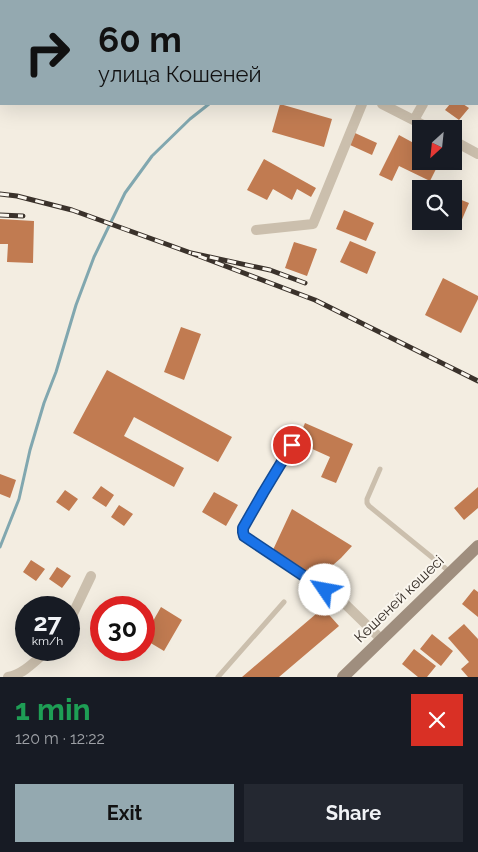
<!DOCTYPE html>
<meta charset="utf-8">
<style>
:root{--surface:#171b24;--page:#242831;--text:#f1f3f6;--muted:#9ea1a6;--accent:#94a9b0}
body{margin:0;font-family:Raleway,sans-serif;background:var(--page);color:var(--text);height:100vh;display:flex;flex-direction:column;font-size:19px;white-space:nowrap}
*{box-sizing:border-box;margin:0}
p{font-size:16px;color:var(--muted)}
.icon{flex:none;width:28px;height:28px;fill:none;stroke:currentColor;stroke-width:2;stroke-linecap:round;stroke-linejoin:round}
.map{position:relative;height:677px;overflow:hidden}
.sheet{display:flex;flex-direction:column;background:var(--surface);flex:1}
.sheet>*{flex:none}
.hud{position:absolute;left:0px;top:0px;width:479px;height:105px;box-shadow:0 5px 20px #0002;background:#94a9b0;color:#111;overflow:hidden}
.needle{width:32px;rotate:207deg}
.tools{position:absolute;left:412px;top:120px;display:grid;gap:10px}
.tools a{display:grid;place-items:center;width:50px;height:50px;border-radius:0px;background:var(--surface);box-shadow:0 5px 20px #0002;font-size:25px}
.speed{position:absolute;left:15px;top:596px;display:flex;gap:10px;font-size:25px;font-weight:700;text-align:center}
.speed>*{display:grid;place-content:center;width:65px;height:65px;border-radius:50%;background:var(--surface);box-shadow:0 5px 20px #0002;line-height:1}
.speed small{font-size:12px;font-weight:400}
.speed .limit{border:8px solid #d22;background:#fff;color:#111}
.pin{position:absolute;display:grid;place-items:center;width:42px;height:42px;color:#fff;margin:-21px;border:2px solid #fff;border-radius:50%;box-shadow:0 1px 5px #0007}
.me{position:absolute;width:55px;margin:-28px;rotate:303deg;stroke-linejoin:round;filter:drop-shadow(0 0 4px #0008)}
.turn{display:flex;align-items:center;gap:18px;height:105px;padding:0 15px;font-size:22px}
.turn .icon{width:65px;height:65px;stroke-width:2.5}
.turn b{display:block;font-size:35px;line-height:42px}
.round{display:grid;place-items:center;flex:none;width:52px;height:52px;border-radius:0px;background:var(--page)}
.headline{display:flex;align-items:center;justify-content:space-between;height:85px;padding:0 15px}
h1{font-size:30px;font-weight:700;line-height:38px;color:#1e9e55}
.button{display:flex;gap:10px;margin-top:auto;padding:10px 15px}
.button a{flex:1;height:58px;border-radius:0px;background:var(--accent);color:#111;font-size:20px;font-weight:700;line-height:58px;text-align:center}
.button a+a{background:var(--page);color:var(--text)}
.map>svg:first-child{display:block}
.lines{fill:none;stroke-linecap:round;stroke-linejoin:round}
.stream{stroke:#81a7af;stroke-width:3}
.building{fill:#c17b51}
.service{stroke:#cbbfad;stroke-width:5}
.minor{stroke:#cbbfad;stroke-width:10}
.secondary{stroke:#9f8e7e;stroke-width:12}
.rail-casing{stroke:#3a322b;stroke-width:5}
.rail{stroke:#faf6ee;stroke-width:3;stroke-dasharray:9;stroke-linecap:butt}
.route-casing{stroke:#114b97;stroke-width:12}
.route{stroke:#1a73e8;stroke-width:9}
.labels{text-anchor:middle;stroke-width:4;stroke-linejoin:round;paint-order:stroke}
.street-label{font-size:15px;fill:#3a322b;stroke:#faf6ee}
</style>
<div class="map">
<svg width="478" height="677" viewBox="0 0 478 677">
<rect width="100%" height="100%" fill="#f3ede1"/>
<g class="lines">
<!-- stream -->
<path class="stream" d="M279 1 280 0
M0 547 19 499 30 450 44 403 56 372 76 305 94 257 125 193 152 156 190 119 209 104"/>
</g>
<!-- building -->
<path class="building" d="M280 104 332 119 324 147 272 132Z
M450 104H463L469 108 459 120 445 110Z
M355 133 377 143 372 155 350 145Z
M399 135 421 147V161H440L430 181 399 166 392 181 379 175Z
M264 159 316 188 311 197 297 189 292 200 273 189 267 200 247 190Z
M454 197 469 203 458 229 441 221H454Z
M344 210 374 223 366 241 336 229Z
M0 219 34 221 33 263 7 262 8 244H0Z
M350 241 376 252 367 274 340 262Z
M294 242 317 249 307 276 285 268Z
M443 278 478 296V299L461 333 425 315Z
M181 327 201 334 184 380 164 372Z
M107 370 232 437 218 462 134 417 124 436 184 468 174 487 73 433Z
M305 423 353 444 336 483 321 477 330 457 297 442Z
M0 474 16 480 10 498 0 494Z
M101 486 114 495 106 507 92 498Z
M478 487V508L464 520 454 508Z
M65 490 78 499 69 511 56 502Z
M214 492 238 505 226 526 202 512Z
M119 505 133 514 124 526 111 517Z
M292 509 352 546 341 558 318 578 272 552Z
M31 560 45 569 36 581 23 572Z
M57 567 71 576 62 588 49 579Z
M474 589 478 592V617L462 604Z
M161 607 182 620 164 651 144 639V637Z
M323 608 339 626 279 677H242Z
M464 624 478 639V677H468L461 669 469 662 448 638Z
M432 634 453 651 441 666 420 649Z
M414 649 436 666 427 677H418L402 664Z"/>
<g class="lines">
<!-- service -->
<path class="service" d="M380 469 367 499V503L369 506 450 572
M218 677 284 602"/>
<!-- minor -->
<path class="minor" d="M179 0 181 1
M298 1V0
M478 14V13
M382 104 431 129
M414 120 423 104
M454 141 478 154
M256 230 313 224 362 104
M292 445 263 493 243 528V532L244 537 341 600 381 639
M69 622 91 576
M8 677C24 674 36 660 48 650"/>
<!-- secondary -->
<path class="secondary" d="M343 677 478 546"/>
<defs>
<path id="rail" d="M0 194 17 196 72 210 191 253
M0 215 23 216
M305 283 270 270 191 253 315 300 478 381"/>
</defs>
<!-- rail casing -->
<use href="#rail" class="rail-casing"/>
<!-- rail -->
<use href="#rail" class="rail"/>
</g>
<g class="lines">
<defs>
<path id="route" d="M292 445 263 493 243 528V532L244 536 325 590"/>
</defs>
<!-- route casing -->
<use href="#route" class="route-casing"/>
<!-- route -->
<use href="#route" class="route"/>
</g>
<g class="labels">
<!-- street labels -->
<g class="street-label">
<text transform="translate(399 599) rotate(-44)" y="5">Көшеней көшесі</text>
</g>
</g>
</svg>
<div class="tools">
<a><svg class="needle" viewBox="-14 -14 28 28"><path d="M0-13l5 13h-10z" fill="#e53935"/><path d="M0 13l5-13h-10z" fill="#9ea1a6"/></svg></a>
<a><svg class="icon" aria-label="search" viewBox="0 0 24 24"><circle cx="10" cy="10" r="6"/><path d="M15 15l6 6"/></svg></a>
</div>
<div class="speed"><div>27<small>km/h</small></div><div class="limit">30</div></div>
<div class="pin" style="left:292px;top:445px;background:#d93025"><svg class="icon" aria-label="arrive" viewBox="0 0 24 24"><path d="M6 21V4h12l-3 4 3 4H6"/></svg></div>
<svg class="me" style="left:325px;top:590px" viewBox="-20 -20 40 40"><circle r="19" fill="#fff"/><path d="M0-13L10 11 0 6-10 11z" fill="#1a73e8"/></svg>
<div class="hud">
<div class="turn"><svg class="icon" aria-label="right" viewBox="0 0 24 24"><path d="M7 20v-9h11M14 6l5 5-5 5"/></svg><div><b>60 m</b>улица Кошеней</div></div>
</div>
</div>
<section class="sheet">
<div class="headline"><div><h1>1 min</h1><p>120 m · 12:22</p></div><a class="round" style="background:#d93025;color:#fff"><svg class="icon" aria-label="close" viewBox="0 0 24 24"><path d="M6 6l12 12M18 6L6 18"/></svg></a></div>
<div class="button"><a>Exit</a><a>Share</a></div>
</section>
